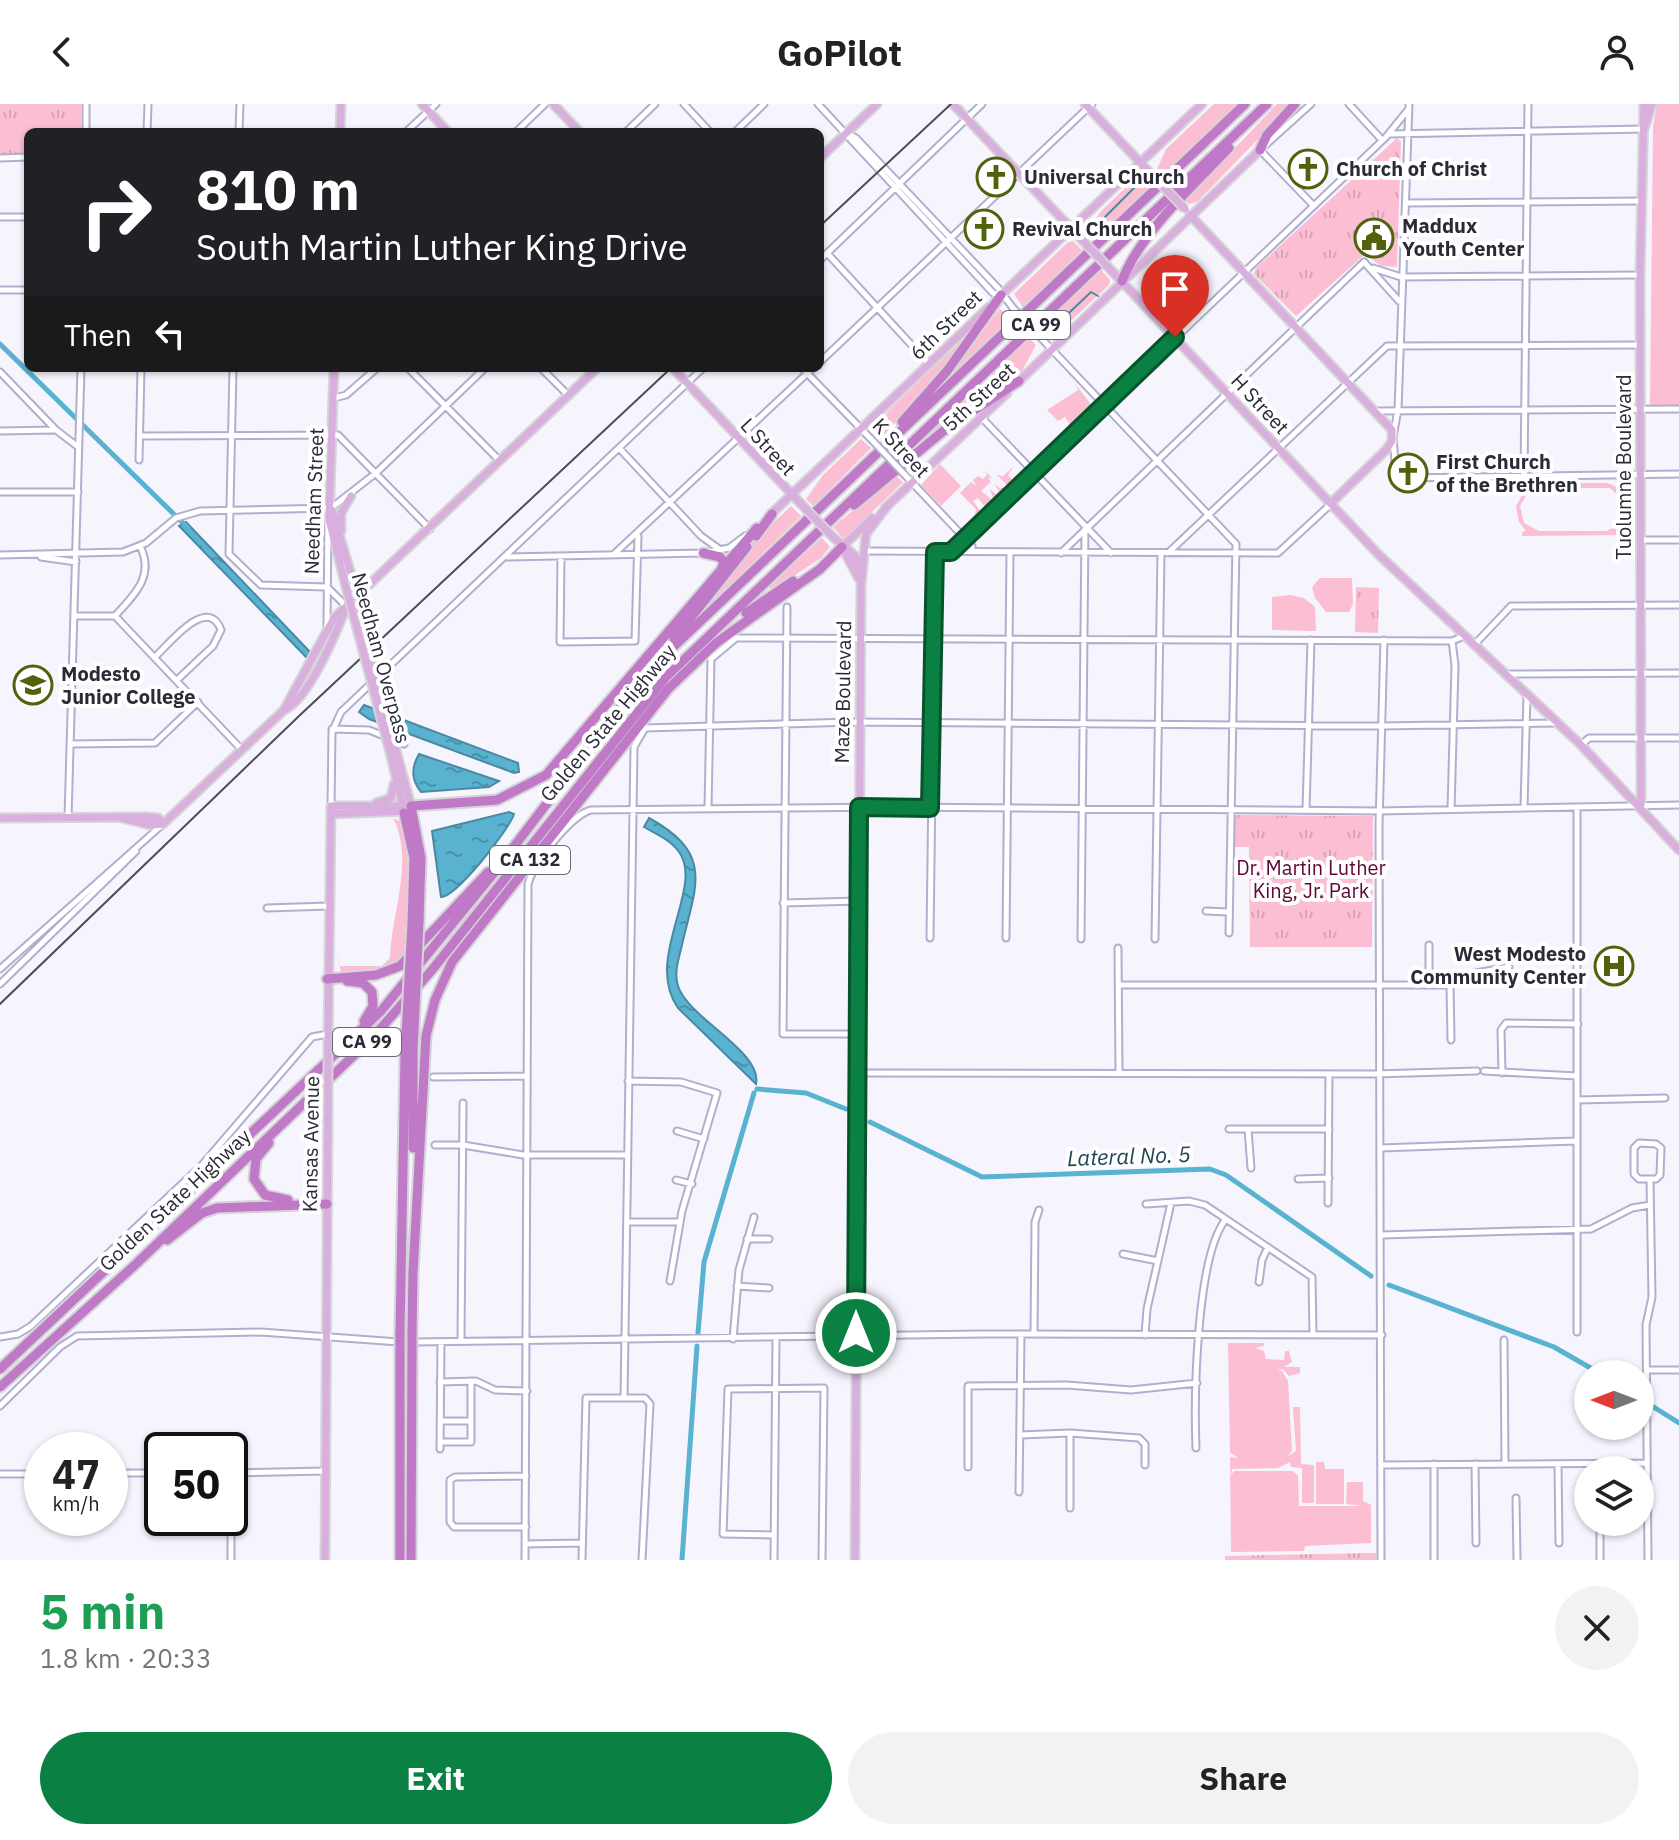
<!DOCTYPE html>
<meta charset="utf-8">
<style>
:root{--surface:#fff;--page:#f2f2f2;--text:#222;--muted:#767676;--accent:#0b8043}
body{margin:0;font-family:"IBM Plex Sans",sans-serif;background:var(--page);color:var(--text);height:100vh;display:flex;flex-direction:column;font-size:30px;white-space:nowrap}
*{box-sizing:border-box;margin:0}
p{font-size:26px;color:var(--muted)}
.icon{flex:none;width:44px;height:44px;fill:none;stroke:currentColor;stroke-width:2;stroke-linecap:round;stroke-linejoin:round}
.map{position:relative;height:1456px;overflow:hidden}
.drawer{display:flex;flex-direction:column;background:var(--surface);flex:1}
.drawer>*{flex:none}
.banner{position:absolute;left:24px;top:24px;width:800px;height:244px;border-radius:12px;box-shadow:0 2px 6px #0004;background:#202124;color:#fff;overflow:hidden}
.needle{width:52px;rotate:270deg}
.tools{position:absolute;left:1574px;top:1256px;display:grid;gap:16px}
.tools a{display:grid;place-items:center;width:80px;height:80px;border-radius:50%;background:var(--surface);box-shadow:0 2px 6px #0004;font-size:40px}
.speed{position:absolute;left:24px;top:1328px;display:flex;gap:16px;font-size:40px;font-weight:700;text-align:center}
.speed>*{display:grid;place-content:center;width:104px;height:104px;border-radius:50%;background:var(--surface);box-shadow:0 2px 6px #0004;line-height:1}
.speed small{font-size:20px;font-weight:400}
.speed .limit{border:4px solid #111;border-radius:12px;background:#fff;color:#111}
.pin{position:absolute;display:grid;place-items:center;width:68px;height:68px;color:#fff;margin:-82px -34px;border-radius:50% 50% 50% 0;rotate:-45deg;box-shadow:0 0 8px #0007}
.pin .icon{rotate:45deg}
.me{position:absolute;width:88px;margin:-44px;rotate:0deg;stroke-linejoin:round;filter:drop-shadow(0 0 6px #0008)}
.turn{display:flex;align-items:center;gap:28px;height:168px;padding:0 40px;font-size:36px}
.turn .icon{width:104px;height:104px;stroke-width:2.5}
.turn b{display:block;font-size:56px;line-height:68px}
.then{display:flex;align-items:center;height:76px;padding:0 40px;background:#0003;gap:16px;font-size:30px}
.round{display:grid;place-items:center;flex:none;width:84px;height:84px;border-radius:42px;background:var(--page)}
.headline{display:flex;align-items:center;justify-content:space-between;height:136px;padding:0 40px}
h1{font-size:48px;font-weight:700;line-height:60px;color:#1e9e55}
.action{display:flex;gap:16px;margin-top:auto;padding:16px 40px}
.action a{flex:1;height:92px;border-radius:48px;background:var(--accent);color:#fff;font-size:32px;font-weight:700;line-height:92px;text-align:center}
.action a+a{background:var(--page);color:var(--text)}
header{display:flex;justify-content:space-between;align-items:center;height:104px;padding:0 40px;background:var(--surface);font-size:36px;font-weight:700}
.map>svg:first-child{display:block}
.grass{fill:#fbbed3;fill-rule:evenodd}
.park{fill:url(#park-tufts)}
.water{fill:url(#water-ripples);stroke:#4a89a2;stroke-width:2}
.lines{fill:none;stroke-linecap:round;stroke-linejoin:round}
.stream{stroke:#4a89a2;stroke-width:2}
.canal{stroke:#58b2d0;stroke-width:5}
.minor-casing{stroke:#b1aed0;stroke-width:9}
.major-casing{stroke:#d5d4d7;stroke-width:11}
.highway-casing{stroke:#d5d4d7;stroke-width:13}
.minor{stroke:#fff;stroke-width:5}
.major{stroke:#d9afdd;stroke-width:7}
.highway{stroke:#bf79c7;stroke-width:9}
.rail{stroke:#4d4c58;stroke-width:2}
.minor-bridge-casing{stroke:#b1aed0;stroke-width:9;stroke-linecap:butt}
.major-bridge-casing{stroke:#d5d4d7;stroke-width:11;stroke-linecap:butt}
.highway-bridge-casing{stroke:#d5d4d7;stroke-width:13;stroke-linecap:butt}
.minor-bridge{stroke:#fff;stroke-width:5}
.major-bridge{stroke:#d9afdd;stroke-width:7}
.highway-bridge{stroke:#bf79c7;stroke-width:9}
.route-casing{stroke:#07532c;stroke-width:20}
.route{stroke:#0b8043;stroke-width:14}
.labels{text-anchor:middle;stroke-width:8;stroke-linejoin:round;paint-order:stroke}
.shield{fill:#fff;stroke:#6b6a73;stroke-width:2}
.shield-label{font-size:18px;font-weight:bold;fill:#2b2a37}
.poi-label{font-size:20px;font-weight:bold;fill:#2b2a37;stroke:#fff;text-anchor:start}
.street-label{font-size:20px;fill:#2b2a37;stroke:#fff}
.park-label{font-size:20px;fill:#600635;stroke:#fff}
.water-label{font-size:22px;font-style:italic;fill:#1d4553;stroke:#fff}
</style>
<header><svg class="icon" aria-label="back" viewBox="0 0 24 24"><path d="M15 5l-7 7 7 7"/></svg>GoPilot<svg class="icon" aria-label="person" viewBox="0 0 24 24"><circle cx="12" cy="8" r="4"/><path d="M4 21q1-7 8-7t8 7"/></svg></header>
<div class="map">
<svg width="1679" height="1456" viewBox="0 0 1679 1456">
<defs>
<pattern id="park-tufts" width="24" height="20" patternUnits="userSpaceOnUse" patternTransform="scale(2)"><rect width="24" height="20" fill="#fbbed3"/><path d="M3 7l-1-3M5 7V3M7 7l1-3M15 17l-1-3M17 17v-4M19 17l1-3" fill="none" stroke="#d7a3b6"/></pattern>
<pattern id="water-ripples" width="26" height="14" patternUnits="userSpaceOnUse" patternTransform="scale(2)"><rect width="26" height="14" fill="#58b2d0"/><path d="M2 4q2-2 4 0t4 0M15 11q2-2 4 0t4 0" fill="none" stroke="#4991aa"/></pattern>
</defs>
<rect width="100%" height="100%" fill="#f6f5fd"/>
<!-- grass -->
<path class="grass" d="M1214 0H1236L1161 72 1156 67 1166 45Z
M1277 0H1292L1197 98 1189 100 1185 96Z
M1657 0H1679V301H1650L1653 23Z
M1141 69 1152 80 1093 137 1086 130 1101 107Z
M1073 137 1082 146 1023 203 1014 190 1067 139Z
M1101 166 1110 176 1109 181 1057 230 1049 229 1041 223Z
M1000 205 1010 214 959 263 956 260Z
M1029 234 1036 241 1022 267 933 332 930 329Z
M960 238 964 241 880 336 873 328 889 306Z
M1075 280 1094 304 1070 326 1084 310 1071 322 1065 313 1058 317 1047 306 1078 286Z
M861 335 871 344 813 402 806 395 823 371Z
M940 360 961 382 941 402 921 381Z
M1014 362 1008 371 1015 379 1005 389 1003 387 987 405 978 394 973 397 981 408 974 415 976 405 960 389 971 378 976 382 973 376 978 372 983 375 987 371 984 366 993 375 988 373 991 378 981 387 994 397 990 385 996 390 999 387 994 380 1000 384 1009 383 997 371 1003 372Z
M895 371 903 378 844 435 833 423Z
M1607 379C1630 386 1635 409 1619 426L1623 431 1522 432V428L1526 427 1519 418 1516 402 1526 384 1542 379ZM1539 384H1610L1622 395C1628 410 1622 422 1606 427H1539L1524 419 1520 402 1527 390Z
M791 402 801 412 716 494 714 492 751 440Z
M822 434 830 443 821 454 771 487 769 482Z
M1320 474H1352L1353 500 1349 508H1326L1315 494 1312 483Z
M1290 491 1304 494 1315 503 1316 527 1272 526V493Z
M393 714 401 718 409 763 404 855 376 867 341 868 337 849 339 862H382L390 854C391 809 415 757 393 714Z
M1228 1239H1264V1242L1255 1244 1264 1247 1266 1255 1284 1256 1285 1247H1289L1292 1258 1284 1263H1300V1269L1289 1272 1283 1265 1277 1266 1282 1267 1288 1277 1292 1346 1288 1352 1296 1347 1293 1303H1300L1301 1360 1314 1361V1399H1302V1364L1291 1363 1290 1358 1278 1364 1232 1365 1231 1371 1234 1367H1293L1298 1372 1299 1402H1363L1346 1400 1347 1378H1363V1397L1371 1401V1439L1305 1442 1304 1447 1231 1448 1230 1353 1238 1354 1230 1348Z
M1316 1358H1324L1325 1365H1344V1400H1316Z"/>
<!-- park -->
<path class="park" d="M0 0H81V28H28V50L0 51Z
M1397 34 1401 38 1397 163 1381 162 1365 150 1296 212 1254 170 1256 164Z
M1356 483 1379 484 1378 529 1355 528Z
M1234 711 1373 712 1372 843H1250L1249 743H1233Z
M1376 1449V1456H1225V1452Z"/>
<!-- water -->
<path class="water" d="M186 418 310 548 307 554 179 422Z
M364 601 518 659 519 668 514 669 369 615 359 608Z
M419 650 499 677 489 683 421 688C411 675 411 664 419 650Z
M509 708 514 710C509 726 456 793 441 793L432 727Z
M649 714C716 751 695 782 681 845 678 857 674 869 678 882 688 914 763 948 756 980L678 904C643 855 705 783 679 748 671 736 656 730 644 723Z"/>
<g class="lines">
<!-- stream -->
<path class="stream" d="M1089 129 1140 78V70
M1052 225 1091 188 1098 192"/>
<!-- canal -->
<path class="canal" d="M0 240 188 424
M757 985 806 989 846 1005
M870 1018 982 1073 1210 1065 1226 1071 1371 1172
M1389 1181 1554 1243 1601 1270
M698 1229 704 1158 754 989
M1640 1294 1642 1295
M1652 1302 1679 1319
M682 1456 697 1242"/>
<defs>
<path id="minor" d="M684 0 710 28
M818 0 993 189 1000 191
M1311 0 1260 46 1313 101
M1349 0 1382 36
M1409 0 1398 306 1393 333 1396 370 1403 374 1679 370
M86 28V0
M147 28 148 0
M239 28 240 0
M406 28 436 0
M516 28 545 0
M626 28 655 0
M735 28 764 0
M846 29 856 34 998 184 1013 204
M1389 30 1644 25
M0 54 28 53
M1407 99 1642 97
M0 113H28
M827 149 929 260
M820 156 982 0
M1373 164 1401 173 1640 171
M0 186H28
M1040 233 1236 440 1229 829
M820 258 1092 0
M233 264 229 450 261 481 326 483
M408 264 500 357
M541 264 568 291
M802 264 871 335
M0 268 56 326 77 342
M334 294 346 291 377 264
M1376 307 1679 305
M982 314 1111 449
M0 327 55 326
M140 332 338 331 430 425
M619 344 701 432 719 445
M139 356 141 264
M905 371 972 442V448
M1524 372 1528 0
M0 388H78
M1640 436H1679
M864 447 1278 449 1331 400
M951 448 1386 33 1407 7
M1061 449 1364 158 1399 197
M1168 449 1387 242 1640 241
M0 451 123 448 146 439 176 414 200 407 331 404 376 369 485 264
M613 451 813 264
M41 453 76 458
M507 453 703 449 729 444 745 432
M561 453 560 538 635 537 638 432
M327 483 346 502
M787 503 783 930H858
M74 512H115L242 646
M115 512C135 490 155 472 140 442
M327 522 328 413
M1475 540 1511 502 1679 501
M155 553C169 540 208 490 221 526L213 542 177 576
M1507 570 1679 569
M332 625 369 626 404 640
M70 640 155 639 198 598
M1581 641 1589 634H1679
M331 702 332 628 341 608 703 264
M1577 703V1228
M1524 704 1527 590
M708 705 711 555 736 534 1452 537 1464 532
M1306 706 1311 536
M1451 706 1455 561 1452 537
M68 714 81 264
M783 799 859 797
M267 804 329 802
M1206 807 1228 808
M930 834 935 448
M1006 834 1010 449
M1081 835 1085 424
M1155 835 1161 449
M1118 844 1119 969
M0 865 163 720
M0 880 136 747
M1119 881H1450L1476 869 1509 863
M1429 881V841
M1450 881 1451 936
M1484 967 1577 972
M858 969 1375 970 1477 967
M1502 969 1501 926 1506 919 1578 920
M433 973 527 972
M628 977 681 978 717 989 682 1107 670 1177
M1577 996 1665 994
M1229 1025H1329
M1248 1025 1251 1064
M677 1027 704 1035
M1639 1039 1656 1040 1661 1044 1660 1071 1656 1075H1639L1634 1070V1044Z
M435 1041H463L523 1051H625
M1381 1044 1576 1037
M1298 1075 1329 1074
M676 1076 692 1080
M1328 1099 1329 970
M1146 1100 1189 1097 1205 1101 1312 1173 1313 1231
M627 1118H679
M1382 1131 1591 1125 1632 1104 1650 1101
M747 1135H769
M1123 1150 1158 1157
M1259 1178 1262 1156 1268 1143
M737 1182 769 1184
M1034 1230 1035 1118 1039 1106
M1145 1231 1147 1205 1171 1099
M0 1233 18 1230 31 1222 202 1061 312 933 328 930
M733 1235 739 1166 754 1113
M1504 1236 1505 1360
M461 1237 463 999
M413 1238 982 1230 1382 1231
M1647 1266H1679
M440 1278 476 1277 495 1286 527 1287
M624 1294 634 643 645 624 853 618 1382 622 1557 619
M0 1302 60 1243 77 1232 261 1228 399 1238
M440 1317H471
M1020 1331 1070 1329 1139 1334 1145 1340V1361
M440 1338H471V1277
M1196 1344C1194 1294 1196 1152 1226 1115
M440 1345 441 1238
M1434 1360V1456
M1475 1360 1476 1439
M1558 1360 1559 1439
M1382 1361 1647 1359
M968 1363V1282L1067 1281 1131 1286 1197 1279
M110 1369H162
M230 1369 325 1367
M231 1369V1456
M0 1370H42
M1019 1388 1021 1230
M1516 1394 1517 1456
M1070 1404V1329
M1600 1418V1456
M526 1423H454L450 1418V1376L455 1373 526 1372
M774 1431 723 1430 728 1285 824 1284 822 1456
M525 1440 581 1439
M525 1456 528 781C531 762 572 710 591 706L894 703 1380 707 1679 701
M582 1456 586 1294H645L650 1300 642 1456
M774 1456 776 1234
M1381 1456 1379 721 1384 536
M1648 1456 1646 1221 1652 1193 1650 1076"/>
<path id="major" d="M422 0 448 28
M553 0 580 28
M953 0 1083 137
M1085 0 1152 71
M1644 25 1652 0
M340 28 341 0
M820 54 877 0
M1190 111 1392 326V337L1386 346 1331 399
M1111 166 1378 450 1581 641 1679 746
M998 194 1202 0
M334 264 329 416 346 483
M673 264 803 402
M1016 280 1260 46
M885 404 1007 289
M332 406 353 477
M769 412 989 203
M341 427V409L351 392
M833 433 855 452 861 464
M842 443 872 414
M842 443 859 475
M284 606 334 514 597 264
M390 648 404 707
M397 650 411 702
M376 699 391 694 394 680
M1641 701 1640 171 1644 0
M331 710 406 707
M0 714 146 713 158 714 163 720
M122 714 150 721 163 720
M163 720 284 606C308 596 335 531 345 506
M328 940 331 702H411
M325 1456 328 1001
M855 1456 861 481 866 430 888 401"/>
<path id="highway" d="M1260 46 1267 31 1295 0
M1122 177C1140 129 1194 81 1229 44
M902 318 947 267 1001 191
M854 401 947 324 1019 277
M756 432 772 410
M703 449 720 453 724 458 722 464
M746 509 793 477
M674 535 747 443
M404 709 414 754 412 820
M419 817 421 754 411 702 497 696 546 671 757 424
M327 875 376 871 400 862 488 768
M347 877 363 879 372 888 373 902 364 917
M413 947V1044
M269 1039 256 1055 254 1075 265 1091 288 1096
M167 1136 202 1109 217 1104 327 1100
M413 1169 426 932 435 896 452 858 669 584 716 539 820 465 842 443
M400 1230 405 950
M412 1230 413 1167
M0 1265 381 907 493 770 622 601 670 546 1245 0
M0 1283 136 1160 374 932 432 866 666 573 1267 0
M400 1456V1248
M411 1456 412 1248"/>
</defs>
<!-- minor casing -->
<use href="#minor" class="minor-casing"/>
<!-- major casing -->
<use href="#major" class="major-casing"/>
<!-- highway casing -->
<use href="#highway" class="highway-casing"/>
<!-- minor -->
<use href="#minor" class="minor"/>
<!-- major -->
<use href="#major" class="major"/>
<!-- highway -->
<use href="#highway" class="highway"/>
<!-- rail -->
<path class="rail" d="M820 122 951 0
M0 900 299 612 671 264"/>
<defs>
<path id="minor-bridge" d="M1013 204 1040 233
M871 335 905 371"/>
<path id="major-bridge" d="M1152 71 1185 105
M1083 137 1111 166
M803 402 833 433
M353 477 397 650
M346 483 390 648
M328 1001V940"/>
<path id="highway-bridge" d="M413 947 419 817
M405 950 412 820
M400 1230V1248
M412 1248V1230"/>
</defs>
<!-- minor-bridge casing -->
<use href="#minor-bridge" class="minor-bridge-casing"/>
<!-- major-bridge casing -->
<use href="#major-bridge" class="major-bridge-casing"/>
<!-- highway-bridge casing -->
<use href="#highway-bridge" class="highway-bridge-casing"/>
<!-- minor-bridge -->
<use href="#minor-bridge" class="minor-bridge"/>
<!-- major-bridge -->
<use href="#major-bridge" class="major-bridge"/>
<!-- highway-bridge -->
<use href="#highway-bridge" class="highway-bridge"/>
</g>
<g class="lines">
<defs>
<path id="route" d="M856 1229 859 703 930 704 935 448H951L1175 233"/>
</defs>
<!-- route casing -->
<use href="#route" class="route-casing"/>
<!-- route -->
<use href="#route" class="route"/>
</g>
<!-- icons -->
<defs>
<symbol id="church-ring" viewBox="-11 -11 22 22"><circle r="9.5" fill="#fff" stroke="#50630c" stroke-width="1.5"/><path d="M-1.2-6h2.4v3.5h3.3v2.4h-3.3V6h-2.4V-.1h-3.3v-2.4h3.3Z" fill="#50630c"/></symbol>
<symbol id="civic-ring" viewBox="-11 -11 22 22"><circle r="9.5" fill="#fff" stroke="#50630c" stroke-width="1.5"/><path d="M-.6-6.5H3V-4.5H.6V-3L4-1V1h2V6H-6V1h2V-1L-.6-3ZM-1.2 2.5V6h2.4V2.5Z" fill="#50630c"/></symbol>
<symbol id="university-ring" viewBox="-11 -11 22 22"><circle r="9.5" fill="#fff" stroke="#50630c" stroke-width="1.5"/><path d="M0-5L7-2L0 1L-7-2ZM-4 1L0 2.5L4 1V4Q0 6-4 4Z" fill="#50630c"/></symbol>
<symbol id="hospital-ring" viewBox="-11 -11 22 22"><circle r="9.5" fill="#fff" stroke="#50630c" stroke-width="1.5"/><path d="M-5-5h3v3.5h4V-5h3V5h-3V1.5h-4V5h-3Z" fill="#50630c"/></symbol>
</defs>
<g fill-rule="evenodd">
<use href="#church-ring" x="1286" y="43" width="44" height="44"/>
<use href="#church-ring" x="974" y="51" width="44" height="44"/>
<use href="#church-ring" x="962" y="103" width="44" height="44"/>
<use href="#civic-ring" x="1352" y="112" width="44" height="44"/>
<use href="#church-ring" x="1386" y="347" width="44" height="44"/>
<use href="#university-ring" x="11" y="559" width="44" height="44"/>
<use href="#hospital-ring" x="1592" y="840" width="44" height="44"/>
</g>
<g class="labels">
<!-- shield labels -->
<g class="shield">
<rect x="1002" y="207" width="68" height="28" rx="6"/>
<rect x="490" y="742" width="80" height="28" rx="6"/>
<rect x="333" y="924" width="68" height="28" rx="6"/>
</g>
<g class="shield-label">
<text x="1036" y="227">CA 99</text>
<text x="530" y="762">CA 132</text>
<text x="367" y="944">CA 99</text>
</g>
<!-- poi labels -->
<g class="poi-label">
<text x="1336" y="72">Church of Christ</text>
<text x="1024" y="80">Universal Church</text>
<text x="1402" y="129">Maddux<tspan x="1402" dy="23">Youth Center</tspan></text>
<text x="1012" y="132">Revival Church</text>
<text x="1436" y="365">First Church<tspan x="1436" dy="23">of the Brethren</tspan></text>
<text x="61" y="577">Modesto<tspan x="61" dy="23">Junior College</tspan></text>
<text x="1586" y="857" text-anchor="end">West Modesto<tspan x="1586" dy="23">Community Center</tspan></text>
</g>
<!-- street labels -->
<g class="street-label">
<text transform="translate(946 221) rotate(-44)" y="7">6th Street</text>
<text transform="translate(979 293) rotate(-43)" y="7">5th Street</text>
<text transform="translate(1260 300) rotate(47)" y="7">H Street</text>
<text transform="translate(768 343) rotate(47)" y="7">L Street</text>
<text transform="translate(901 344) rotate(47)" y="7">K Street</text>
<text transform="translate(1624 363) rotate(-90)" y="7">Tuolumne Boulevard</text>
<text transform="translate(314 397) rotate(-88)" y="7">Needham Street</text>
<text transform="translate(381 554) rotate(75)" y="7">Needham Overpass</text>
<text transform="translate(843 588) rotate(-89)" y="7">Maze Boulevard</text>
<text transform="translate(608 619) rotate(-50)" y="7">Golden State Highway</text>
<text transform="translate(311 1040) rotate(-89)" y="7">Kansas Avenue</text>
<text transform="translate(175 1096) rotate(-43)" y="7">Golden State Highway</text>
</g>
<!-- park labels -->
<g class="park-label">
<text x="1311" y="771">Dr. Martin Luther<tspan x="1311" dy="23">King, Jr. Park</tspan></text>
</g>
<!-- water labels -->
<g class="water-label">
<text transform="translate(1129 1052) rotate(-2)" y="8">Lateral No. 5</text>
</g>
</g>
</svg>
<div class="tools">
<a><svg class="needle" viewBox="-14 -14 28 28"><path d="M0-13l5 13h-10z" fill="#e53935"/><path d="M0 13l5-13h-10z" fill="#767676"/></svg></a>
<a><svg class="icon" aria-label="layers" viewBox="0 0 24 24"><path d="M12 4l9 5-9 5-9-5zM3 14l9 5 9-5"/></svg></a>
</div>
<div class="speed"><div>47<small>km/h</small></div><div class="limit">50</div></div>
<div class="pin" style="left:1175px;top:233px;background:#d93025"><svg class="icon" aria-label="arrive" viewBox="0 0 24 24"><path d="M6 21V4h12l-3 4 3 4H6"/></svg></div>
<svg class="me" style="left:856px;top:1229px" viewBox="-20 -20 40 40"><circle r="17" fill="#0b8043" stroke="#fff" stroke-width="3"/><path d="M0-11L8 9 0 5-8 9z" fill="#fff"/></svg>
<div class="banner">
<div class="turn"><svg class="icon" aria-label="right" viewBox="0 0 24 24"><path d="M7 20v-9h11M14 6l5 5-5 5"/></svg><div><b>810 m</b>South Martin Luther King Drive</div></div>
<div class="then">Then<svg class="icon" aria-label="left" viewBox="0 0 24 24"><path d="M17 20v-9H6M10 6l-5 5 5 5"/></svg></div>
</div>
</div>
<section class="drawer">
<div class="headline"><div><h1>5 min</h1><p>1.8 km · 20:33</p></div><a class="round"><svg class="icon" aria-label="close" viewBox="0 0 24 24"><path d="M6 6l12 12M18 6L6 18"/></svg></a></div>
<div class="action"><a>Exit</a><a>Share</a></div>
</section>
